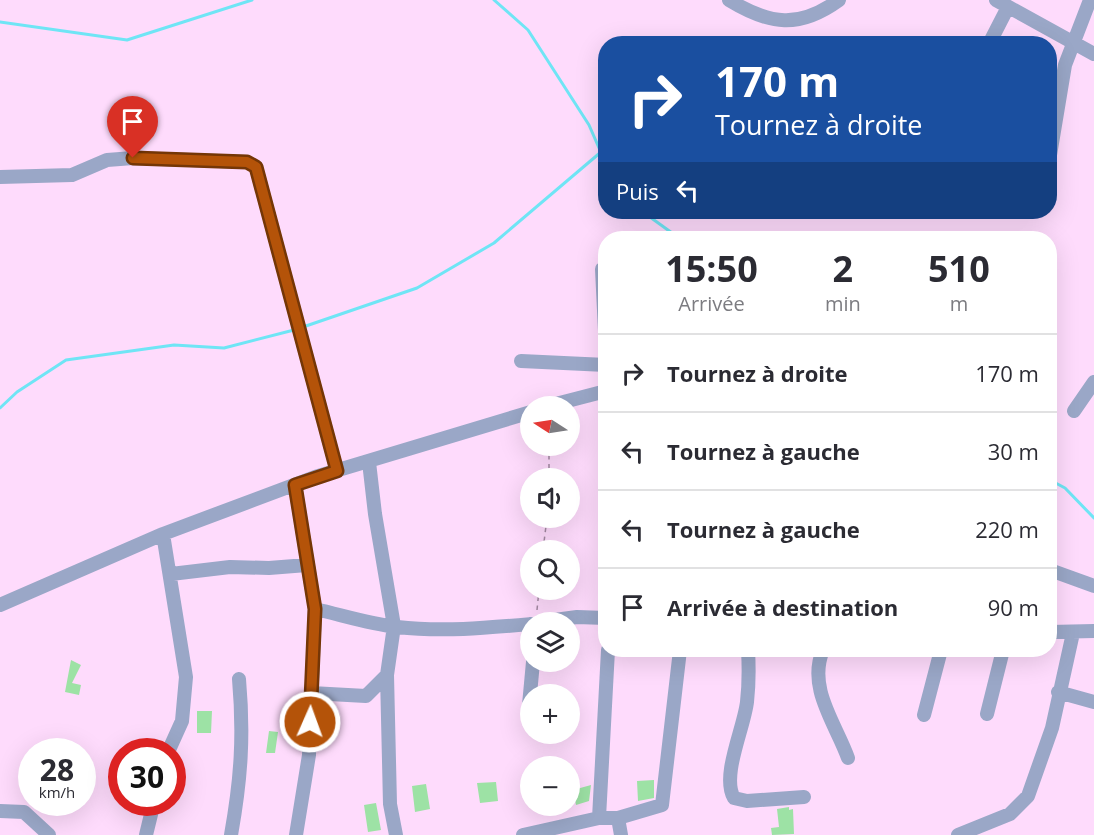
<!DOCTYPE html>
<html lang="fr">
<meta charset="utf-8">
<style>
:root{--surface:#fff;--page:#f2f2f3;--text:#2b2b33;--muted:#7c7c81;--line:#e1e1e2}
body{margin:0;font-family:"Open Sans",sans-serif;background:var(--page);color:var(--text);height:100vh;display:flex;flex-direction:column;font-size:22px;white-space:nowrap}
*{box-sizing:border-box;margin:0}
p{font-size:20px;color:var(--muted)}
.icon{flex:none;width:33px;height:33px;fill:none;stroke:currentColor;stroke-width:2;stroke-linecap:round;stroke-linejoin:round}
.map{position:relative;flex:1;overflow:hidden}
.drawer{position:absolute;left:598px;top:231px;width:459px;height:426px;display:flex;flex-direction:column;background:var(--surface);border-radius:24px;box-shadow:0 6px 24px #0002}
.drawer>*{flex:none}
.guide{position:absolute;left:598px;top:36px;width:459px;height:183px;border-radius:24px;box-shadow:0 6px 24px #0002;background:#1a4fa0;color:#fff;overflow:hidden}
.needle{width:39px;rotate:282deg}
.buttons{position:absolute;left:520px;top:396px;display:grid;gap:12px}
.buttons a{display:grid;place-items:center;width:60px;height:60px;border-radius:50%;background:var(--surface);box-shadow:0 6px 24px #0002;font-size:30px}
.speed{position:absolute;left:18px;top:738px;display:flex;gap:12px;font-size:30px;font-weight:700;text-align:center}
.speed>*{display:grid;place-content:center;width:78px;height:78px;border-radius:50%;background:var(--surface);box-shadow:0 6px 24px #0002;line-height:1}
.speed small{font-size:15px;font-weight:400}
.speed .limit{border:9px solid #d22;background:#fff;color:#111}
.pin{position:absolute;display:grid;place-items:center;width:51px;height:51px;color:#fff;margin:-62px -26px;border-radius:50% 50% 50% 0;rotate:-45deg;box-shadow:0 0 6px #0007}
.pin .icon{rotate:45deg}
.me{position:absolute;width:66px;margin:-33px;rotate:2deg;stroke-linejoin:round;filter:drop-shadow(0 0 4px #0008)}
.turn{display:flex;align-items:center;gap:21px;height:126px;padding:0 18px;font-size:27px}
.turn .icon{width:78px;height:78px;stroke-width:2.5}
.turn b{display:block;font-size:42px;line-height:51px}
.then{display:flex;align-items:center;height:57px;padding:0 18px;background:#0003;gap:12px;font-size:22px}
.eta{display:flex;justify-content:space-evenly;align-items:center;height:102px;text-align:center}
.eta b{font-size:36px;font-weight:700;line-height:42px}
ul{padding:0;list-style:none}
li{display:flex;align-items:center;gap:18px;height:78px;padding:0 18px;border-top:2px solid var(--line)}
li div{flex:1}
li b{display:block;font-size:22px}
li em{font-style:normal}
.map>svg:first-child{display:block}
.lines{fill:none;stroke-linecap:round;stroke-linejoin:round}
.stream{stroke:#6fe5f5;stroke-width:3}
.building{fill:#9de2a5}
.path{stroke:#a48aa3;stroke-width:1.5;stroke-dasharray:4.5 4.5;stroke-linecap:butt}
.minor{stroke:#9aa7c7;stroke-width:14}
.route-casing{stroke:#753606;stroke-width:15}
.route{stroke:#b45309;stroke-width:10}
</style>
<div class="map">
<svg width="1094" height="835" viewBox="0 0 1094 835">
<rect width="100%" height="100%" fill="#fedbfc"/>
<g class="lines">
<!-- stream -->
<path class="stream" d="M494 0 528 30 589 125 606 164
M0 22 127 40 252 0
M643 212 679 238
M303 327 417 288 494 243 601 152
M0 408 17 392 66 360 174 345 224 348 294 330
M1050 480 1065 488 1094 518"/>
</g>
<!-- building -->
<path class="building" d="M71 660 81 665 72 683 81 685 79 695 65 692Z
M197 711H212L211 733H197Z
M269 731 278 732 275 753H266Z
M654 780V798L638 801 637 781Z
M496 782 498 801 480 803 477 783Z
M426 784 430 809 415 812 412 786Z
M591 785 589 801 576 805 573 790Z
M376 803 381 830 368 832 364 805Z
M789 807V810L793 809 794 834 772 835 771 828 779 827 777 809Z"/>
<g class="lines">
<!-- path -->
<path class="path" d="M549 446V478
M543 550 547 518
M537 610 539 590"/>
<!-- minor -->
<path class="minor" d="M729 0C770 25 799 29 839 0
M996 0 1094 54
M989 44 1008 7
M1050 155 1065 65 1090 0
M0 177 72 175 107 160 133 158 247 162 256 167 337 471
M602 269 606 352
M521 361 606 365
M548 406 606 391
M1074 411 1094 382
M369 462 375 514 394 626 387 675 390 804 396 835
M295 485 315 609 309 755 296 835
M163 534 186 677 182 721 168 752
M1050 570 1094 586
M171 574 230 567 269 568 307 565
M0 605 163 534 315 477 531 412
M315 609C342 615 370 624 397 627 442 632 486 628 531 624
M540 622 577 617 606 618
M1050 632 1094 631
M748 650C749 667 749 684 747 702 744 728 721 776 734 798L747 801 804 797
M823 650C807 688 836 724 848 758
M1058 692 1094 702
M311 693 366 696 387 675
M529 705 533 662
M987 714 1003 650
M924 715 941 650
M0 811 24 812 49 835
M599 818 608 650
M618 818 621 835
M146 835 154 802
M231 835C241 779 244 736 239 679
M523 835 599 818H618L662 805 680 650
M958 835 1010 814 1028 796 1052 728 1073 633"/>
</g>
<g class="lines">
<defs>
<path id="route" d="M133 158 247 162 256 167 337 471 295 485 315 609 310 722"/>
</defs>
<!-- route casing -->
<use href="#route" class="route-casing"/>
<!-- route -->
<use href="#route" class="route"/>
</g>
</svg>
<div class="buttons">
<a><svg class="needle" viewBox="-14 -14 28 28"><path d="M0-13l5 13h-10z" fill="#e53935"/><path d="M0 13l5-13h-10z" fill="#7c7c81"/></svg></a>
<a><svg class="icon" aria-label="sound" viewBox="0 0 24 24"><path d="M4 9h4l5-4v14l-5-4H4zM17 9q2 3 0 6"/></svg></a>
<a><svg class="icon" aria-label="search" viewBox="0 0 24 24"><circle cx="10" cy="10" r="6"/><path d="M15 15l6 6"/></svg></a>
<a><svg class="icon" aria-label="layers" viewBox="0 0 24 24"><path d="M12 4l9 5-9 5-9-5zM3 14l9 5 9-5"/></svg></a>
<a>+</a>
<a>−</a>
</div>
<div class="speed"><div>28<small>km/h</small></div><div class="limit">30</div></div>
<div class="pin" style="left:133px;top:158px;background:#d93025"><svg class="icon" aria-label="arrive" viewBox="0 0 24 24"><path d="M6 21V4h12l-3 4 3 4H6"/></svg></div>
<svg class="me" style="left:310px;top:722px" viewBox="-20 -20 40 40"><circle r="17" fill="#b45309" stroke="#fff" stroke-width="3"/><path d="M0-11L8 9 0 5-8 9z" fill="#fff"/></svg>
<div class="guide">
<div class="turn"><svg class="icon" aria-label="right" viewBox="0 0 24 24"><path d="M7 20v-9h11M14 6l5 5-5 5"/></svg><div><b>170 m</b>Tournez à droite</div></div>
<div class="then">Puis<svg class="icon" aria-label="left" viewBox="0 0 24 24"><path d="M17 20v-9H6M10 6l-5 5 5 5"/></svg></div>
</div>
<section class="drawer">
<div class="eta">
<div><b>15:50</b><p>Arrivée</p></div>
<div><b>2</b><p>min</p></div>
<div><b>510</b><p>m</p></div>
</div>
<ul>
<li><svg class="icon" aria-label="right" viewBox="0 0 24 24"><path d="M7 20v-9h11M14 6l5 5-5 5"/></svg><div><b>Tournez à droite</b></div><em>170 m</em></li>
<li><svg class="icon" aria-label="left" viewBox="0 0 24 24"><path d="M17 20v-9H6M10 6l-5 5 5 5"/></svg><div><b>Tournez à gauche</b></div><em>30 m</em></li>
<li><svg class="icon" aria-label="left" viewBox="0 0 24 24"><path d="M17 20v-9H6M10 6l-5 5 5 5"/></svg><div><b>Tournez à gauche</b></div><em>220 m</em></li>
<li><svg class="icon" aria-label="arrive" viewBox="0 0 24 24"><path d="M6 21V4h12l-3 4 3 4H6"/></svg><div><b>Arrivée à destination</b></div><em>90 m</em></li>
</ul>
</section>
</div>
